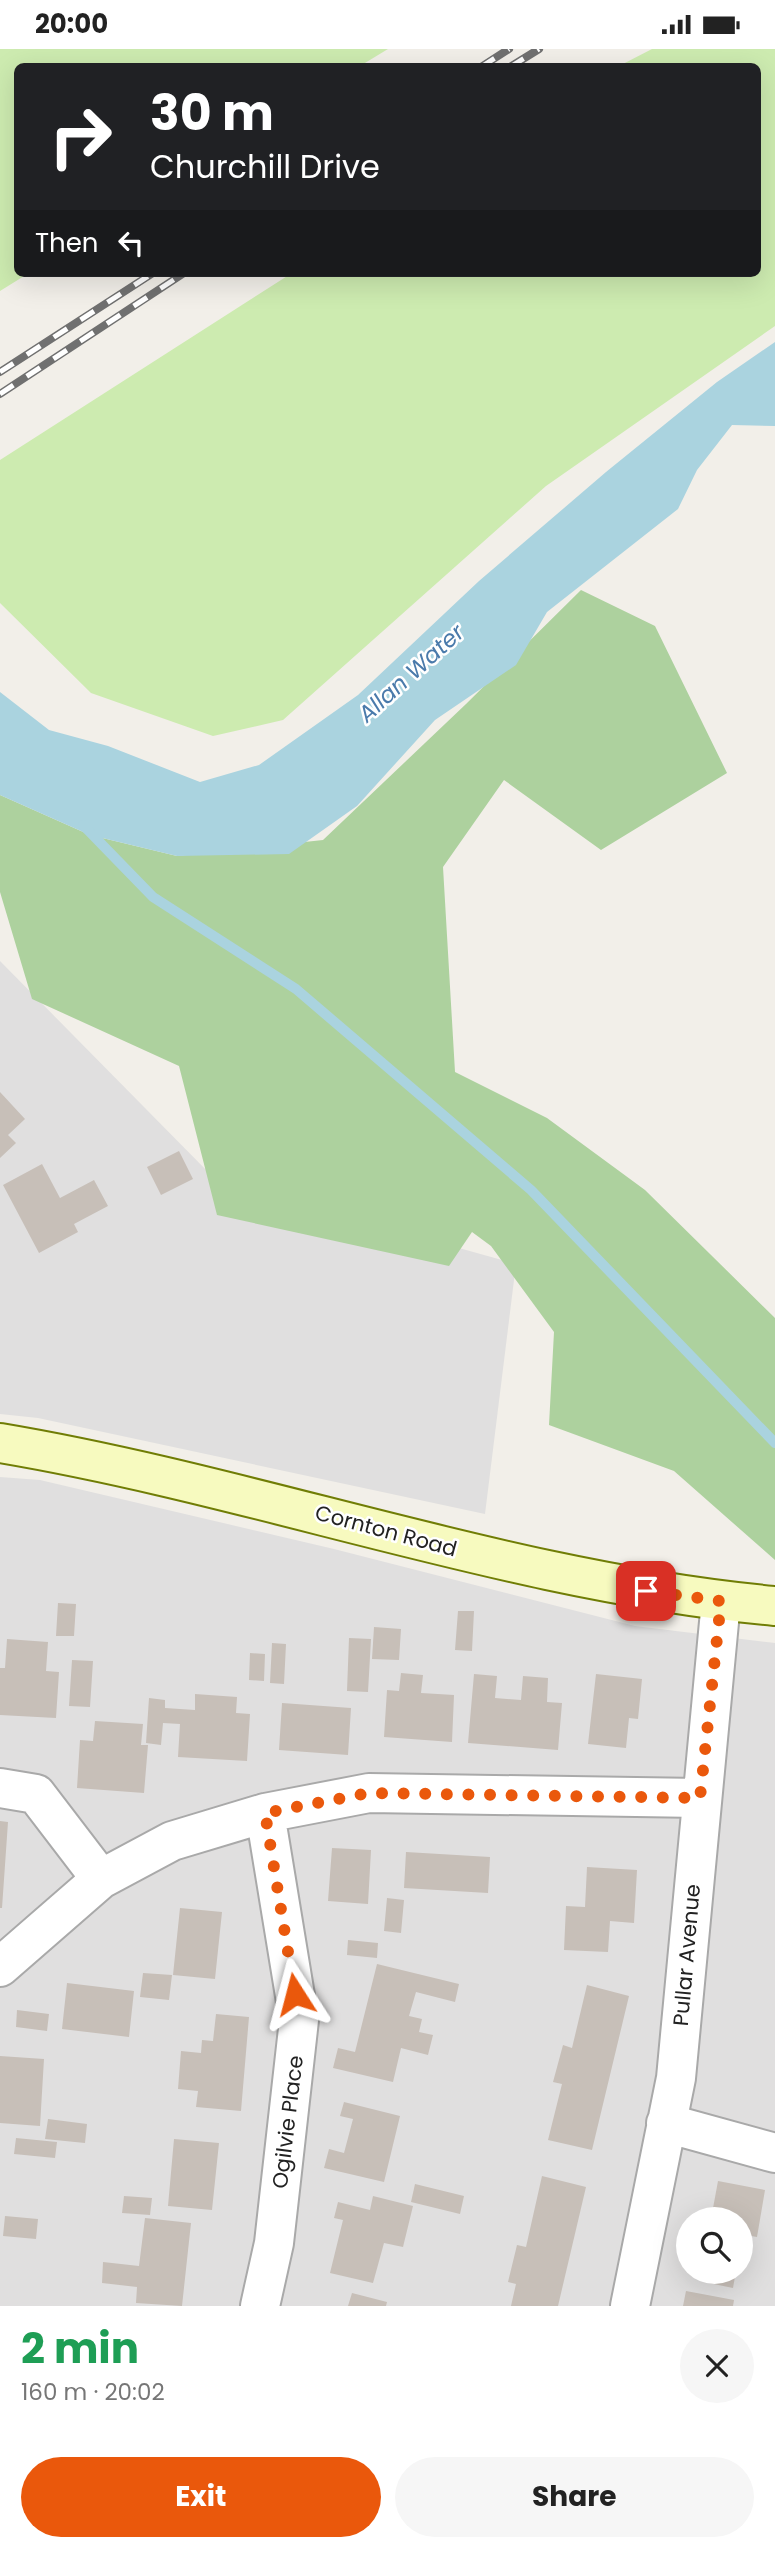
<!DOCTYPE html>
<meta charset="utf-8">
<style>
:root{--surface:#fff;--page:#f6f6f6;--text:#222;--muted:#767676;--accent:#ea580c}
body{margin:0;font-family:Poppins,sans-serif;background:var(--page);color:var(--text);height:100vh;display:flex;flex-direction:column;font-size:26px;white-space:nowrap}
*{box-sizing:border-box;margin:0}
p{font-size:23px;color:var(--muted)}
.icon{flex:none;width:38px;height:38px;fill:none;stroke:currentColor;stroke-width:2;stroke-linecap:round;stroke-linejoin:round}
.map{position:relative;height:2257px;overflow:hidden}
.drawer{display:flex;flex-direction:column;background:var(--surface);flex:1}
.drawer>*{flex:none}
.banner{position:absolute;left:14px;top:14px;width:747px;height:214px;border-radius:10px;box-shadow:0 7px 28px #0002;background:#202124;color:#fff;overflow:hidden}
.fabs{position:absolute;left:676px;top:2158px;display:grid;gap:14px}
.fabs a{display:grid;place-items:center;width:77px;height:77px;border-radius:50%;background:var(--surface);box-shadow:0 7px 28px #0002;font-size:35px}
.pin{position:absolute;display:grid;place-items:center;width:60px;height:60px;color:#fff;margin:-30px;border-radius:14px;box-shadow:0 4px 10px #0006}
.me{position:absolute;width:77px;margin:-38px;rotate:351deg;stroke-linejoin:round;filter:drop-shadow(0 0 5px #0008)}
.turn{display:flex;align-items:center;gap:24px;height:147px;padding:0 21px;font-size:32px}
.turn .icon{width:91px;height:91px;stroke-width:2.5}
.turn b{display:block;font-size:49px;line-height:60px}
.then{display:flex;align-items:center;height:66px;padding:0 21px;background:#0003;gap:14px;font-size:26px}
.round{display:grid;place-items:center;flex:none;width:74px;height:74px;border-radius:37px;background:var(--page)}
.headline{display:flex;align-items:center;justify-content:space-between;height:119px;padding:0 21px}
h1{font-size:42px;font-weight:700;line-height:52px;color:#1e9e55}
.action{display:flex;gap:14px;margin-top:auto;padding:14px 21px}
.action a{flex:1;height:80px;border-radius:42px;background:var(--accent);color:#fff;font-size:28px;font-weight:700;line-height:80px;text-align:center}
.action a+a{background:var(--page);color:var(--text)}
.status{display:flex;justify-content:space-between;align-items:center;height:49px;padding:0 35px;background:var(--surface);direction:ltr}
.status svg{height:19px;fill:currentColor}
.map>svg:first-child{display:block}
.residential{fill:#e0dfdf;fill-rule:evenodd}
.grass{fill:#cdebb0}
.forest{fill:#add19e}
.water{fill:#aad3df}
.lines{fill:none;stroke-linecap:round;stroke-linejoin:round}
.stream{stroke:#aad3df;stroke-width:10}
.building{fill:#c7bfb8}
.minor-casing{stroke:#a9a9a9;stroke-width:42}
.secondary-casing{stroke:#707d05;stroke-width:42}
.minor{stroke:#fff;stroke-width:38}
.secondary{stroke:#f7fabf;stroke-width:38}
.rail-casing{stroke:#707070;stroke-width:8}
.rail{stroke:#fff;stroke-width:5;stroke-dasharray:16;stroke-linecap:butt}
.route{stroke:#ea580c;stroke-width:12;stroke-dasharray:0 21.6}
.labels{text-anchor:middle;stroke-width:5;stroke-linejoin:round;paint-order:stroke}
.street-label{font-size:21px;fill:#222;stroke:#fff}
.water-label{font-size:23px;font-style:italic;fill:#4a7aab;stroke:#fff}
</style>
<div class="status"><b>20:00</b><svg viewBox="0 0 49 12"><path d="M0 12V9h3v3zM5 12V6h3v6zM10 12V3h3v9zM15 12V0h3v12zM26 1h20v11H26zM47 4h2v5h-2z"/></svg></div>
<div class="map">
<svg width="775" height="2257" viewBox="0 0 775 2257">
<rect width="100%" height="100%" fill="#f2efe9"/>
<!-- residential -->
<path class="residential" d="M0 912 216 1131 516 1215 485 1465 38 1369 0 1365Z
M0 1428 40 1431 334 1500 635 1577 775 1594V2257H0ZM688 2170H740V2222H688Z"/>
<!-- grass -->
<path class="grass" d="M0 0H388L360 17 18 18V224H29L0 242Z
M652 0H775V277L546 437 283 671 213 687 91 644 0 554V411L292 224H758V18L619 17Z"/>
<!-- forest -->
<path class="forest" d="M581 541 655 577 727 724 601 801 504 731 443 818 455 1023 547 1069 645 1141 775 1269V1511L674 1422 549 1376 554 1283 491 1197 472 1183 449 1217 217 1166 179 1017 32 950 0 843V746L90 786 177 807 323 791 466 655Z"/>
<!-- water -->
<path class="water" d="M775 293V377L732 376 697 421 678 460 547 563 516 616 435 671 357 757 289 805 177 807 90 786 0 746V643L49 681 108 697 200 733 259 716 358 646 479 532 606 423 717 333Z"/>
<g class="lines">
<!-- stream -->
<path class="stream" d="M83 776 153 848 296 940 531 1141 775 1394"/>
</g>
<!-- building -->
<path class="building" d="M0 1043 25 1070 8 1086 16 1094 0 1109Z
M179 1102 193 1130 161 1146 147 1118Z
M42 1115 60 1149 94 1131 108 1157 74 1175 78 1183 39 1204 3 1136Z
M58 1554 76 1555 74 1587H56Z
M458 1562H474L472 1602 455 1601Z
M374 1578 401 1580 399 1611 372 1610Z
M349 1589 371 1590 368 1643 347 1642Z
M7 1590 48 1593 46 1622 59 1623 56 1669 0 1666V1619H5Z
M272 1594 286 1595 284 1635 270 1634Z
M250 1604 265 1605 264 1632 249 1631Z
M72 1611 93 1612 90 1658 69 1657Z
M401 1624 423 1626 421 1644 454 1646 452 1693 384 1688 387 1641 399 1642Z
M474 1625 497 1627 495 1649 521 1651 523 1627 548 1629 547 1653 562 1654 558 1701 468 1694Z
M596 1625 642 1630 638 1670 629 1669 626 1699 588 1695Z
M195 1645 237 1648 236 1664 250 1665 247 1712 178 1708 180 1675 163 1674 161 1696 146 1694 149 1649 165 1651V1659L195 1661Z
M282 1654 351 1659 348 1706 279 1701Z
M95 1672 143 1675 141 1696H148L144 1744 77 1739 80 1691 93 1692Z
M0 1772 8 1773 2 1859H0Z
M332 1799 371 1801 368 1855 328 1852Z
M406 1803 490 1808 488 1844 404 1839Z
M587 1818 637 1821 634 1874 610 1872 608 1903 564 1901 566 1857 585 1858Z
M387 1849 404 1851 401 1884 384 1882Z
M180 1859 222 1863 215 1930 173 1926Z
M348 1891 378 1894 377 1909 347 1906Z
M377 1915 459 1935 455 1953 416 1943 409 1967 422 1970 419 1983 433 1986 428 2006 401 1999 393 2033 333 2019 338 1999 355 2003Z
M143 1924 172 1926 169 1951 140 1948Z
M67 1934 134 1942 129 1988 62 1980Z
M587 1936 629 1947 592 2101 548 2091 562 2035 553 2033 563 1996 572 1999Z
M17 1961 49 1965 47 1982 16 1978Z
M216 1965 249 1968 241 2062 196 2058 198 2042 178 2040 181 2002 201 2004 202 1991 213 1992Z
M0 2007 44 2010 40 2077 0 2074Z
M344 2053 400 2067 384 2133 324 2119 329 2100 344 2104 353 2070 340 2067Z
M48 2070 87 2075 85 2094 45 2090Z
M16 2089 57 2093 55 2109 14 2105Z
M174 2090 219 2094 212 2161 168 2157Z
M542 2127 586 2138 558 2257H511L516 2235 508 2233 517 2196 526 2198Z
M718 2132 765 2141 757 2188 740 2185V2170H711Z
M415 2135 464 2147 460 2165 411 2153Z
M124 2147 152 2149 150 2166 122 2164Z
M373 2147 413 2157 403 2198 384 2194 373 2234 330 2224 343 2171 334 2169 338 2153 370 2161Z
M5 2167 38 2170 36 2190 3 2187Z
M145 2169 191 2174 182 2257 136 2254 137 2238 102 2234 103 2213 139 2217Z
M706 2222H736L733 2239 704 2233Z
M686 2242 734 2251 733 2257H683Z
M352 2244 387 2253 386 2257H348Z"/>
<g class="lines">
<defs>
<path id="minor" d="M0 1739 36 1745 101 1830
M0 1918 101 1830 172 1792 265 1764 369 1744 700 1749
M666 2074 775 2104
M260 2257 274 2194 299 1971 265 1764
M630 2257 676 2029 721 1552"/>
<path id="secondary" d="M0 1394C261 1438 511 1533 775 1557"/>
</defs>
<!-- minor casing -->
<use href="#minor" class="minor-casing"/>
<!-- secondary casing -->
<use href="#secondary" class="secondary-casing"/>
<!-- minor -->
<use href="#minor" class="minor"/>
<!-- secondary -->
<use href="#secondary" class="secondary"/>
<defs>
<path id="rail" d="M481 18 509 0
M510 18 539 0
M0 323 153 224
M0 345 184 224"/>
</defs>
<!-- rail casing -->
<use href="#rail" class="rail-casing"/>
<!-- rail -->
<use href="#rail" class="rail"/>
</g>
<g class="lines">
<!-- route -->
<path class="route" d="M295 1945 265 1764 369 1744 700 1749 721 1552 646 1542"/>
</g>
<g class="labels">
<!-- street labels -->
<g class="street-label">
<text transform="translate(386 1482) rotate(15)" y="7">Cornton Road</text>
<text transform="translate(687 1906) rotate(-85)" y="7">Pullar Avenue</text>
<text transform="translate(288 2073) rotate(-83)" y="7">Ogilvie Place</text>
</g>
<!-- water labels -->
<g class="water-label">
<text transform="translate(411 624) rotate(-42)" y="8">Allan Water</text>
</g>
</g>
</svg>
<div class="fabs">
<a><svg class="icon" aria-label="search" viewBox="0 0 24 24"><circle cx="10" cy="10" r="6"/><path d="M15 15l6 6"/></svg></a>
</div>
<div class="pin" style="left:646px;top:1542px;background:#d93025"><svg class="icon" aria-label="arrive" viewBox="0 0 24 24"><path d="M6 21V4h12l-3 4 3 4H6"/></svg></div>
<svg class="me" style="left:295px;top:1945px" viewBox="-20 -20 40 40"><path d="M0-17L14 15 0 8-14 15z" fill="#ea580c" stroke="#fff" stroke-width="4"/></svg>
<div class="banner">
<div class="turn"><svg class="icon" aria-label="right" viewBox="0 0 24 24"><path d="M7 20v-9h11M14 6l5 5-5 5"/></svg><div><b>30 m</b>Churchill Drive</div></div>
<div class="then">Then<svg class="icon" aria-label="left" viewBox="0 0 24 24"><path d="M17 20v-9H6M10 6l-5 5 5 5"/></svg></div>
</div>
</div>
<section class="drawer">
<div class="headline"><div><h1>2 min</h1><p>160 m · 20:02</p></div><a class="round"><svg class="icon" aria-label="close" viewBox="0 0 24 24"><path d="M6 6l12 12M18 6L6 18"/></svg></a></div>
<div class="action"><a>Exit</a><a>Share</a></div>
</section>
